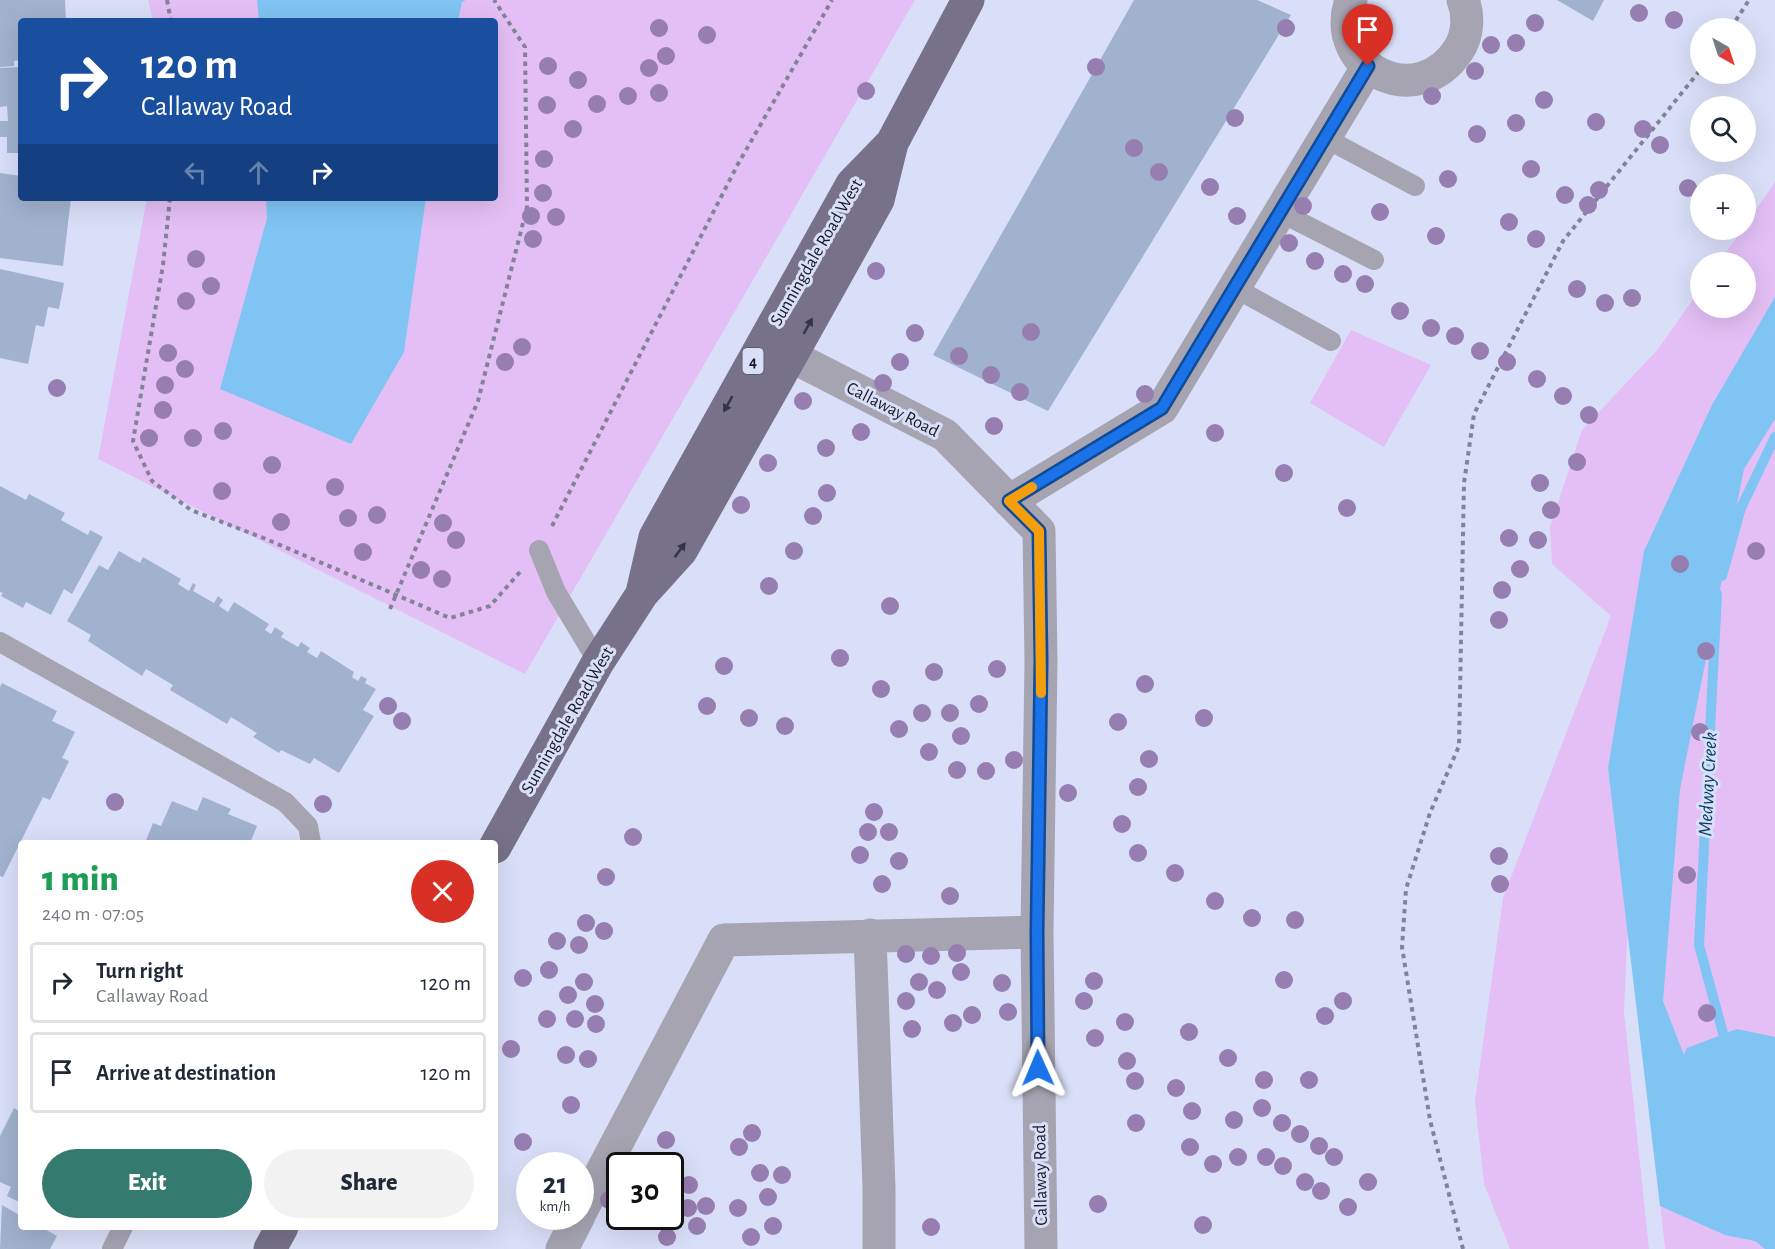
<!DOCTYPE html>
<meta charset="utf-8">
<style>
:root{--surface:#fff;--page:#f2f2f3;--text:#1f2937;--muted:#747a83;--line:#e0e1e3;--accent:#347a6f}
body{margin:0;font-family:"Alegreya Sans",sans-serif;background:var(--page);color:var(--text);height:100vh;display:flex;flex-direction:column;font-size:22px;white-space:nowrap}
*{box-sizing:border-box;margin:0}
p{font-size:20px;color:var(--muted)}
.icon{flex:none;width:33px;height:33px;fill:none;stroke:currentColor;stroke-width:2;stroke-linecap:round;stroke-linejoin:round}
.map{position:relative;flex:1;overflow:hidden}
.sheet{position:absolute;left:18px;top:840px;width:480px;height:390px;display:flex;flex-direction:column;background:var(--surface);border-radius:6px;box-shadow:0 6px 24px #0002}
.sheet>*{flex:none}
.top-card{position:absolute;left:18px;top:18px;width:480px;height:183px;border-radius:6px;box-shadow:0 6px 24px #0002;background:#1a4fa0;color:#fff;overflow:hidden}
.needle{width:39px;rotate:141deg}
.fabs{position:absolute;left:1690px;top:18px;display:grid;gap:12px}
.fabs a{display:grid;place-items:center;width:66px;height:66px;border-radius:50%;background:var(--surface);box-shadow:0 6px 24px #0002;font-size:30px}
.speed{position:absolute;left:516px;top:1152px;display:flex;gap:12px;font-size:30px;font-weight:700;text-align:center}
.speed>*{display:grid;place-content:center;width:78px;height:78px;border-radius:50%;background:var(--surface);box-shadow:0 6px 24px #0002;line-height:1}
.speed small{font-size:15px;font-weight:400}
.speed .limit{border:3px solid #111;border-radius:9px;background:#fff;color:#111}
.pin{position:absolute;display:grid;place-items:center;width:51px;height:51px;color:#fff;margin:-62px -26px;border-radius:50% 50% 50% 0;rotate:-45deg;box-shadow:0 0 6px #0007}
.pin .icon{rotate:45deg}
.me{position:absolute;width:66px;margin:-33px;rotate:359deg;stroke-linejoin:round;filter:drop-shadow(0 0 4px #0008)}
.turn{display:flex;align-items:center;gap:21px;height:126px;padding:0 24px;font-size:27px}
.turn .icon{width:78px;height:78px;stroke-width:2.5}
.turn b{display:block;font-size:42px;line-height:51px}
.lanes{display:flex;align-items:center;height:57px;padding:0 24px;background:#0003;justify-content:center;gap:30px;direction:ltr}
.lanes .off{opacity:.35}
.round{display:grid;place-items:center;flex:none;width:63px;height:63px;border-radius:32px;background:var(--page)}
.overview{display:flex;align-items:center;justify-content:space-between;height:102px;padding:0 24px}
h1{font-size:36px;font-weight:800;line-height:45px;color:#1e9e55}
.cta{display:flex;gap:12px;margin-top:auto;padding:12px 24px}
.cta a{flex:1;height:69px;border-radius:36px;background:var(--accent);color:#fff;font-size:24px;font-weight:800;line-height:69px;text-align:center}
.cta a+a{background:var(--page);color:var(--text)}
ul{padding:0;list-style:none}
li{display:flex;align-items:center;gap:18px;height:81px;margin:0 12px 9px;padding:0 12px;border:3px solid var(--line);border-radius:6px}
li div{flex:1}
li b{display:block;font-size:22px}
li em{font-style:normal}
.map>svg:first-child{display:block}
.green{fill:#e4bff5}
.water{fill:#80c4f3}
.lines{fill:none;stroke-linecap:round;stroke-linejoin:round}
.stream{stroke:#80c4f3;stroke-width:10}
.building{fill:#a0b2ce}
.path{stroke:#818497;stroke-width:4;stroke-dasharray:4.5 4.5;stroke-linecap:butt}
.lane{stroke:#a7a4b2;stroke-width:20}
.street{stroke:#a7a4b2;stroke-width:33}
.primary{stroke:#777189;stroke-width:33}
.tree{fill:#977eb1}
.oneway{fill:#343443}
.route-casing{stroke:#114b97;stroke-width:15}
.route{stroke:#1a73e8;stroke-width:10}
.slow{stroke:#f59e0b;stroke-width:10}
.labels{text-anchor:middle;stroke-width:6;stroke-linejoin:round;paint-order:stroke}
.shield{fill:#dadff9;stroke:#525565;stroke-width:1.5}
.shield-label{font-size:16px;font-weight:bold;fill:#181a25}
.street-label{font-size:18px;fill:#181a25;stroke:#dadff9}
.water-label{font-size:20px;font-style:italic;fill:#063f5e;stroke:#dadff9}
</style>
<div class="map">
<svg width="1775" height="1249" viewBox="0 0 1775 1249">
<rect width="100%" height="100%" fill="#dadff9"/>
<!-- green -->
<path class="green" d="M148 0H915L525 674 98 459 147 198H495V21H153Z
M1775 182V335L1646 719 1627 944 1624 1012 1649 1249H1510L1484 1184 1475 1101 1503 898 1611 616 1552 564 1550 527 1582 430 1658 349 1701 288V308H1746V262H1719L1742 230H1746V224Z
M1351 330 1431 365 1384 447 1310 403Z
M1775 368V1249H1665L1638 993 1661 726Z"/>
<!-- water -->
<path class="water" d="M257 0H466L462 2 458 21H259Z
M266 198H426L404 352 351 444 220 389 267 218Z
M1775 297V419L1744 469 1680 789 1663 1001 1684 1055 1687 1048 1737 1029 1775 1037V1249H1765L1755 1241 1725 1235 1660 1206 1608 768 1644 551 1712 405Z"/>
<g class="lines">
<!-- stream -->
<path class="stream" d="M1722 576 1741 508 1775 437
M1717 594 1699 945 1727 1048"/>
</g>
<!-- building -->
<path class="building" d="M0 0H65L66 21H21V60L14 61V66L0 67Z
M1134 0H1257L1291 15 1048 411 933 355Z
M1557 0H1604L1593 21Z
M21 67V153H7V137H0V121H8L7 106 0 107V68Z
M0 173 21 176V198H71L63 266 0 258Z
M0 269 64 283 59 309 48 307 44 327 36 325 28 364 0 358Z
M0 486 26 500 29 494 65 513 61 520 88 535 90 530 103 537 72 594 64 589 51 615 26 602 23 608 1 596 3 593 0 592Z
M119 551 140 563 143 557 181 579 178 584 189 591 193 583 196 585 193 591 214 603 218 596 223 600 219 606 228 612 234 602 269 624 265 630 271 634 275 627 284 633 281 637 298 647 301 642 310 648 307 652 317 658 321 651 354 672 352 677 358 681 361 676 367 679 365 683 376 689 363 710 374 716 339 773 314 758 310 764 281 750 279 753 253 737 257 733 231 717 227 724 170 690 173 685 146 669 142 676 88 641 91 635 67 621 99 565 108 570Z
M2 683 57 711 52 721 75 732 62 758 69 761 50 800 43 797 3 877 0 876V687Z
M203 797 231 809 228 814 257 826 250 843H145L153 823 161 826 172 801 197 811Z
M14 1108 21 1112V1203L7 1196 11 1187 0 1182V1136Z
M2 1205 21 1216V1227H41L57 1236 50 1249H0Z"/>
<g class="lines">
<!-- path -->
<path class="path" d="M167 0 171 21
M1731 28 1749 0
M170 198 163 265 133 441 152 481 191 510 266 539 450 618 490 606 520 572
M552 526 738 164 832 0
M390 609 478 401 527 207 525 47 494 0
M1463 1249 1430 1120 1402 947 1406 889 1430 813 1459 746 1464 483 1474 414 1563 241 1701 69"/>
<!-- lane -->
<path class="lane" d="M1325 138 1415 186
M1280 212 1374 260
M1235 288 1331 341
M539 550 556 592 598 662
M0 642 285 802 308 826 311 843
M112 1249 123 1227"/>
<!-- street -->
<path class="street" d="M1351 0C1327 69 1419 113 1459 49 1468 35 1469 15 1463 0
M791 356 945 435 1039 531 1041 661 1037 932 1041 1249
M1009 501 1162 408 1368 66
M870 935 879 1187V1249
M580 1213 724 940 1037 932
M562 1249 579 1216"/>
<!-- primary -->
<path class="primary" d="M642 593 655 537 852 184 891 144
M495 847 598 662 642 594 681 551 791 356 878 200 892 143 968 0
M270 1249 282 1227"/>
</g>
<!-- trees -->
<g class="tree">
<circle cx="1639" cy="13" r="9"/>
<circle cx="1674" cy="20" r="9"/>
<circle cx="1535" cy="23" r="9"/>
<circle cx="659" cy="28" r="9"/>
<circle cx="1286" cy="28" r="9"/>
<circle cx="707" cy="35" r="9"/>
<circle cx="1516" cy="43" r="9"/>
<circle cx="1491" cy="45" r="9"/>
<circle cx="666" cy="56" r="9"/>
<circle cx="548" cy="66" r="9"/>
<circle cx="1096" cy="67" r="9"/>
<circle cx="649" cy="68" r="9"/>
<circle cx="1475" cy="71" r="9"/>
<circle cx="578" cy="80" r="9"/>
<circle cx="866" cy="91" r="9"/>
<circle cx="659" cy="93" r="9"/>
<circle cx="628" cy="96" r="9"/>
<circle cx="1432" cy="96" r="9"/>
<circle cx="1544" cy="100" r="9"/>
<circle cx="597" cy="104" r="9"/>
<circle cx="547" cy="105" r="9"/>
<circle cx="1235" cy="118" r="9"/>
<circle cx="1596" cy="122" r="9"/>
<circle cx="1516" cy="123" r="9"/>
<circle cx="573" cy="129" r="9"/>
<circle cx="1643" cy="129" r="9"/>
<circle cx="1477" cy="134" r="9"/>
<circle cx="1660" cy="145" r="9"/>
<circle cx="1134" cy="148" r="9"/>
<circle cx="544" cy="159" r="9"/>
<circle cx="1531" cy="169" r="9"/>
<circle cx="1159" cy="172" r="9"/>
<circle cx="1448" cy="179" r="9"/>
<circle cx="1210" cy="187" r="9"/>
<circle cx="1688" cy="188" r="9"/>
<circle cx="1599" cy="190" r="9"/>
<circle cx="543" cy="193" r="9"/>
<circle cx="1565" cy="195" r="9"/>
<circle cx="1588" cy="205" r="9"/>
<circle cx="1303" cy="206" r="9"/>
<circle cx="1380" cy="212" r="9"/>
<circle cx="531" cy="216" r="9"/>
<circle cx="1237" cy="216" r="9"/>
<circle cx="556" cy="217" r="9"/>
<circle cx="1509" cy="222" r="9"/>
<circle cx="1436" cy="236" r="9"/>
<circle cx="533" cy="239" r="9"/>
<circle cx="1536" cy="239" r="9"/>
<circle cx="1289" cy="243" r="9"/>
<circle cx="196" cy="259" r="9"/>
<circle cx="1315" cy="261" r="9"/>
<circle cx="876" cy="271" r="9"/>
<circle cx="1343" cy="274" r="9"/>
<circle cx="1365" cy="284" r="9"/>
<circle cx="211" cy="286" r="9"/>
<circle cx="1577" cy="289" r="9"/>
<circle cx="1632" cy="298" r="9"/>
<circle cx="186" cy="301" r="9"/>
<circle cx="1605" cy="303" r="9"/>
<circle cx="1400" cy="311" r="9"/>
<circle cx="1431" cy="328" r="9"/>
<circle cx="1031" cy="332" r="9"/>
<circle cx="915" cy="333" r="9"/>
<circle cx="1455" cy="336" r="9"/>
<circle cx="522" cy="347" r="9"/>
<circle cx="1480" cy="351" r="9"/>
<circle cx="168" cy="353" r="9"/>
<circle cx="959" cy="356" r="9"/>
<circle cx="505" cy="362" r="9"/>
<circle cx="900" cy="362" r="9"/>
<circle cx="1507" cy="362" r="9"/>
<circle cx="185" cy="369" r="9"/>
<circle cx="991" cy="375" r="9"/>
<circle cx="1537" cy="379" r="9"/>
<circle cx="883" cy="383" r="9"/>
<circle cx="165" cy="385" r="9"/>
<circle cx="57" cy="388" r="9"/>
<circle cx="1020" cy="392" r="9"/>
<circle cx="1145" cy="394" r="9"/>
<circle cx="1563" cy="396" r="9"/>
<circle cx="803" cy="401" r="9"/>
<circle cx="163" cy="410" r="9"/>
<circle cx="1589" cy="415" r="9"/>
<circle cx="994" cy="426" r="9"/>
<circle cx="223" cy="431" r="9"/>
<circle cx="861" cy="432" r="9"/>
<circle cx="1215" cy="433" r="9"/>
<circle cx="149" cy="438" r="9"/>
<circle cx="193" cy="438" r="9"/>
<circle cx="826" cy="448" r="9"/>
<circle cx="1577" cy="462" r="9"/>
<circle cx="768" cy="463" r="9"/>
<circle cx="272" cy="465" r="9"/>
<circle cx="1284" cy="473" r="9"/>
<circle cx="1540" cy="483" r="9"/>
<circle cx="335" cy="487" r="9"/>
<circle cx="222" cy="491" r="9"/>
<circle cx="827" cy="493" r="9"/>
<circle cx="741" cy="505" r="9"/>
<circle cx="1347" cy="508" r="9"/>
<circle cx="1551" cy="510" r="9"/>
<circle cx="377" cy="515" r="9"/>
<circle cx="813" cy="516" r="9"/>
<circle cx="348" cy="518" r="9"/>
<circle cx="281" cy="522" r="9"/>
<circle cx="443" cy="523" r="9"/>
<circle cx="1509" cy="538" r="9"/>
<circle cx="456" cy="540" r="9"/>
<circle cx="1538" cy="540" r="9"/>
<circle cx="794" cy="551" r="9"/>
<circle cx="1756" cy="551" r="9"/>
<circle cx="363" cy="552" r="9"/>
<circle cx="1680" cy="564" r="9"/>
<circle cx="1520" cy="569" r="9"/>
<circle cx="421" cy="570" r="9"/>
<circle cx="442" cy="579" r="9"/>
<circle cx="769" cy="586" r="9"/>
<circle cx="1502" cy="590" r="9"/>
<circle cx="890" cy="606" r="9"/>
<circle cx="1499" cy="620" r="9"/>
<circle cx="1706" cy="651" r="9"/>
<circle cx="840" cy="658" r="9"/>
<circle cx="724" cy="666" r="9"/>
<circle cx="997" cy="669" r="9"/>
<circle cx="934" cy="672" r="9"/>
<circle cx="1145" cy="684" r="9"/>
<circle cx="881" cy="689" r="9"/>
<circle cx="979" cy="704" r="9"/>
<circle cx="388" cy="706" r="9"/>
<circle cx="707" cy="706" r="9"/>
<circle cx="922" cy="713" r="9"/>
<circle cx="950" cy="713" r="9"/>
<circle cx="749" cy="718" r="9"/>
<circle cx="1204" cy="718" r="9"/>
<circle cx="402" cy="721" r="9"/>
<circle cx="1118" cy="722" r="9"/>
<circle cx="785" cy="726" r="9"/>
<circle cx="899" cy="729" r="9"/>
<circle cx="1700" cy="732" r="9"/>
<circle cx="961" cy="736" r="9"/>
<circle cx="929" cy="752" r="9"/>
<circle cx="1149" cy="759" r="9"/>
<circle cx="1014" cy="760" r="9"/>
<circle cx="957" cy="770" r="9"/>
<circle cx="986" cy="771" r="9"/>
<circle cx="1138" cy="787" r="9"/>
<circle cx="1068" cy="793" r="9"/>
<circle cx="115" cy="802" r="9"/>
<circle cx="323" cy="804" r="9"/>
<circle cx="874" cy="812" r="9"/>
<circle cx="1122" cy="824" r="9"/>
<circle cx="868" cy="832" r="9"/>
<circle cx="889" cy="832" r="9"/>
<circle cx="633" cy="837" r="9"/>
<circle cx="1138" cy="853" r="9"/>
<circle cx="860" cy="855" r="9"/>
<circle cx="1499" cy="856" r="9"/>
<circle cx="899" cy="861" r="9"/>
<circle cx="1175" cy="873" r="9"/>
<circle cx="1687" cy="875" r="9"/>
<circle cx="606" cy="877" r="9"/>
<circle cx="882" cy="884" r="9"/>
<circle cx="1500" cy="884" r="9"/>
<circle cx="950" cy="896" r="9"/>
<circle cx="1215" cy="901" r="9"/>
<circle cx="1252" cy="918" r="9"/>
<circle cx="1295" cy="920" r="9"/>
<circle cx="586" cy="923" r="9"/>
<circle cx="604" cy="931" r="9"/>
<circle cx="557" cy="941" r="9"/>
<circle cx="579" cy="945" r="9"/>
<circle cx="957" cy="953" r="9"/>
<circle cx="906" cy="954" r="9"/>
<circle cx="931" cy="956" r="9"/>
<circle cx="549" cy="970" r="9"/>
<circle cx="961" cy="972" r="9"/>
<circle cx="523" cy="978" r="9"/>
<circle cx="1284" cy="980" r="9"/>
<circle cx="1094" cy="981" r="9"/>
<circle cx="584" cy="982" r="9"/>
<circle cx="919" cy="982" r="9"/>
<circle cx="1002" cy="983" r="9"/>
<circle cx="937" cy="990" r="9"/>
<circle cx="568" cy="995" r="9"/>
<circle cx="906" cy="1001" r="9"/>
<circle cx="1084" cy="1001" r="9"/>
<circle cx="1343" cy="1001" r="9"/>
<circle cx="595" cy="1004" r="9"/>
<circle cx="1008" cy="1012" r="9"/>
<circle cx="1707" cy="1013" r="9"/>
<circle cx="972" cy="1015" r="9"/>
<circle cx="1325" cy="1016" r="9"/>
<circle cx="547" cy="1019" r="9"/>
<circle cx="575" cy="1019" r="9"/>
<circle cx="1125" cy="1022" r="9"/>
<circle cx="953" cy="1023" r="9"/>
<circle cx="596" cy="1024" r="9"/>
<circle cx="912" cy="1029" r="9"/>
<circle cx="1189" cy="1032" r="9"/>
<circle cx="1095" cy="1038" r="9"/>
<circle cx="511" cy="1049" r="9"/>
<circle cx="566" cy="1055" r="9"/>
<circle cx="1228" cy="1058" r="9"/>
<circle cx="588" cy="1059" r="9"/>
<circle cx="1127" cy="1061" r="9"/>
<circle cx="1264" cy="1080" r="9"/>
<circle cx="1309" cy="1080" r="9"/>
<circle cx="1135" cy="1081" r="9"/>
<circle cx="1176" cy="1088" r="9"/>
<circle cx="571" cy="1105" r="9"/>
<circle cx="1262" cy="1108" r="9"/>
<circle cx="1192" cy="1111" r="9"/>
<circle cx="1234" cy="1120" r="9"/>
<circle cx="1136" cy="1123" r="9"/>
<circle cx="1282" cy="1123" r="9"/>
<circle cx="752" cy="1133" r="9"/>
<circle cx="1300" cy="1134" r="9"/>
<circle cx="666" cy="1140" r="9"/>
<circle cx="523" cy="1142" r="9"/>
<circle cx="1319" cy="1146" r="9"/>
<circle cx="739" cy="1147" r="9"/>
<circle cx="1190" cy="1147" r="9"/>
<circle cx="1238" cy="1157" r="9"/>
<circle cx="1266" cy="1157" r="9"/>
<circle cx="1334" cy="1157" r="9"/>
<circle cx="1213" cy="1164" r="9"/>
<circle cx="1283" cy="1166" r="9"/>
<circle cx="760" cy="1173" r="9"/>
<circle cx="782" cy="1175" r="9"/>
<circle cx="1305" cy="1182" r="9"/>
<circle cx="1368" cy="1182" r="9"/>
<circle cx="689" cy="1185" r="9"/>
<circle cx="1321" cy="1191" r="9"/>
<circle cx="768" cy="1197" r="9"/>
<circle cx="609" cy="1200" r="9"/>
<circle cx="1098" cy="1204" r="9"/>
<circle cx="706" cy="1206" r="9"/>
<circle cx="1348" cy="1207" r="9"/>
<circle cx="688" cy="1208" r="9"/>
<circle cx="738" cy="1208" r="9"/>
<circle cx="1203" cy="1225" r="9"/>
<circle cx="697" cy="1226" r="9"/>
<circle cx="773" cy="1226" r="9"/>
<circle cx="931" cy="1227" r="9"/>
<circle cx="667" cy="1237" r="9"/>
<circle cx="751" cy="1237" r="9"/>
</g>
<!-- one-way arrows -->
<defs><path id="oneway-solid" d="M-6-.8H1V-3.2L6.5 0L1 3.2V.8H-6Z" transform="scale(1.5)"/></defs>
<g class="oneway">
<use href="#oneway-solid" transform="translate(808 326) rotate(-61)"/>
<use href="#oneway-solid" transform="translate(728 404) rotate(119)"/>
<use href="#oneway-solid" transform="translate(680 550) rotate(-54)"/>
</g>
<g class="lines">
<defs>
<path id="route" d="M1038 1068 1037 932 1041 661 1039 531 1009 501 1162 408 1368 66"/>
</defs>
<!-- route casing -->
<use href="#route" class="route-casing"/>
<!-- route -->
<use href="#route" class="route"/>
<!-- slow -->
<path class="slow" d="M1032 487 1009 501 1039 531 1041 693"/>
</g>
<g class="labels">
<!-- shield labels -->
<rect class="shield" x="742.5" y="348" width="21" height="26" rx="4.5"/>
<g class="shield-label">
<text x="753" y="367">4</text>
</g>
<!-- street labels -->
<g class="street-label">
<text transform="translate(816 252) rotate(-60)" y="6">Sunningdale Road West</text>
<text transform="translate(893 409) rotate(27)" y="6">Callaway Road</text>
<text transform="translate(567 720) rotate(-60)" y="6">Sunningdale Road West</text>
<text transform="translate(1040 1175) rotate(-91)" y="6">Callaway Road</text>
</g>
<!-- water labels -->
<g class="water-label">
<text transform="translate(1707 784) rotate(-87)" y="7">Medway Creek</text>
</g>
</g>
</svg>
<div class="fabs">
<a><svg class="needle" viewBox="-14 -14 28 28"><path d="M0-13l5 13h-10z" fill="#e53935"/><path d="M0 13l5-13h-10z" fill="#747a83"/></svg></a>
<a><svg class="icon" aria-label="search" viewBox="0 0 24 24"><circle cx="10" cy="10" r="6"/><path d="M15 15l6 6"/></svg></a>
<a>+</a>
<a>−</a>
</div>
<div class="speed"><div>21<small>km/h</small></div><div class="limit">30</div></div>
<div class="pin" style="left:1368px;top:66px;background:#d93025"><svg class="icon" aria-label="arrive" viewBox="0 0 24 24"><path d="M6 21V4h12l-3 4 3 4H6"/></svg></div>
<svg class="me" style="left:1038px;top:1068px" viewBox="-20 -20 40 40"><path d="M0-17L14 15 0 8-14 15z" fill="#1a73e8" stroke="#fff" stroke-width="4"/></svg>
<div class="top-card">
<div class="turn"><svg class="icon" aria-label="right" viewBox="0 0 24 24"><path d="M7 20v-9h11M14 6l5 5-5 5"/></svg><div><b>120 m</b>Callaway Road</div></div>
<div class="lanes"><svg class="icon off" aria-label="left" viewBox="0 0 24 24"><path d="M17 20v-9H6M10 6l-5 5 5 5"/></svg><svg class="icon off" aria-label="ahead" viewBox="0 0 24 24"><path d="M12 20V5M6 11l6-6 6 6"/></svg><svg class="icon" aria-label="right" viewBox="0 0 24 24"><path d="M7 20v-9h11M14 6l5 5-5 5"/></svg></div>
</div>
<section class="sheet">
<div class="overview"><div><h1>1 min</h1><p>240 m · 07:05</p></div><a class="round" style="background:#d93025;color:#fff"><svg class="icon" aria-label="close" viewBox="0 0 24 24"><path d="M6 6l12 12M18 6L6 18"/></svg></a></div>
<ul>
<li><svg class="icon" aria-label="right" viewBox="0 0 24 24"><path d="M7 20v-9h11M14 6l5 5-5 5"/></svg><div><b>Turn right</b><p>Callaway Road</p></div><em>120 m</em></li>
<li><svg class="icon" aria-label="arrive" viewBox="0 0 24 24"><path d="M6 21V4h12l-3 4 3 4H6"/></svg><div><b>Arrive at destination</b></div><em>120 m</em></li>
</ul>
<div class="cta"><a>Exit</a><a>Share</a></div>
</section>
</div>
